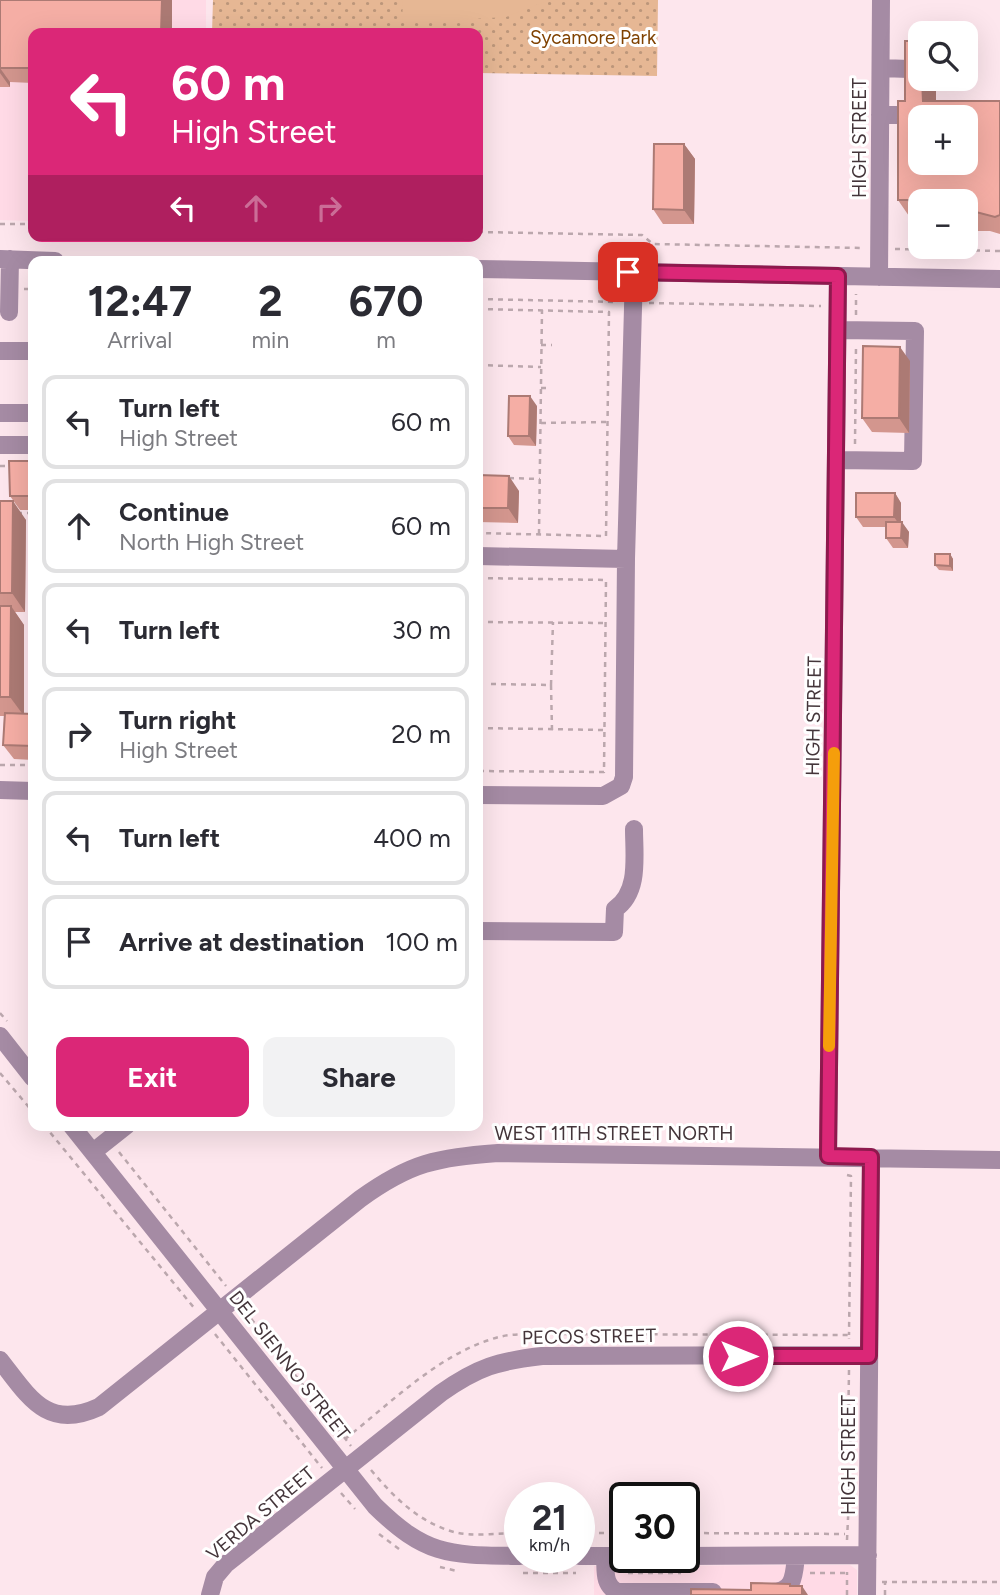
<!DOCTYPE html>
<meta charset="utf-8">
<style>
:root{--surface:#fff;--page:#f2f2f3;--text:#2b2b33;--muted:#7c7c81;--line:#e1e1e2;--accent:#db2777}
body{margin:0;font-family:Figtree,sans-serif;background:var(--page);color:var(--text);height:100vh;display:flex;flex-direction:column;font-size:26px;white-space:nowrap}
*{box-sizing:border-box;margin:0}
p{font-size:23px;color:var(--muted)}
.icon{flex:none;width:38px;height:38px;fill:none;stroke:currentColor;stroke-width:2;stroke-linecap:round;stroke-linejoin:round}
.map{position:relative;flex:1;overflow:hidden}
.side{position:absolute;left:28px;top:256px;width:455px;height:875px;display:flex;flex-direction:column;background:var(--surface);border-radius:14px;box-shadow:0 7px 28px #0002}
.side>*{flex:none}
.hud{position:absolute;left:28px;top:28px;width:455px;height:214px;border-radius:14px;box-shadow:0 7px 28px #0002;background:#db2777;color:#fff;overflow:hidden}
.buttons{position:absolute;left:908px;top:21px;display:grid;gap:14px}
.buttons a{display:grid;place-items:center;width:70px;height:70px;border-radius:14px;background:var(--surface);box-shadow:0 7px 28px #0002;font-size:35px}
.speed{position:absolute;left:504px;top:1482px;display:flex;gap:14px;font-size:35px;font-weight:700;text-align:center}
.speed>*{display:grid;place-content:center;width:91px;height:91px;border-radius:50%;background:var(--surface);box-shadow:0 7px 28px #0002;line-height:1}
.speed small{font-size:18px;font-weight:400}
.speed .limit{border:4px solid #111;border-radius:10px;background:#fff;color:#111}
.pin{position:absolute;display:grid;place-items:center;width:60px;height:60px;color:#fff;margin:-30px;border-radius:14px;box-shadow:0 4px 10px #0006}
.me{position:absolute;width:77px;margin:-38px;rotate:90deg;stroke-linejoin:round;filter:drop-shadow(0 0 5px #0008)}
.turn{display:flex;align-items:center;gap:24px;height:147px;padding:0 28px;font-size:32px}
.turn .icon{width:91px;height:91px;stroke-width:2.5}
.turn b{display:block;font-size:49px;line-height:60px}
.lanes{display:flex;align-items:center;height:66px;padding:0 28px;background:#0003;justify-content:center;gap:35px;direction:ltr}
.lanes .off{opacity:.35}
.eta{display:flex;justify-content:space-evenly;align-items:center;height:119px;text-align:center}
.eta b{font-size:42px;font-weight:700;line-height:49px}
.button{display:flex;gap:14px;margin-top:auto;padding:14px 28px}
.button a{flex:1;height:80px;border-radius:14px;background:var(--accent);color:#fff;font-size:28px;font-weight:700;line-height:80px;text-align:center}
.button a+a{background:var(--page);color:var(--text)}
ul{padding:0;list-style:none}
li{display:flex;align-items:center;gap:21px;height:94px;margin:0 14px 10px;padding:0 14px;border:4px solid var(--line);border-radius:14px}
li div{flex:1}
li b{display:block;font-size:26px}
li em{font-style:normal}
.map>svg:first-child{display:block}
.built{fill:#ffdae6}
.grass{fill:url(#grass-dots)}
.pitch{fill:#e6b794}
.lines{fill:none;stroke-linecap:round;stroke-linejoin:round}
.path{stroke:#bba7ad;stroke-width:2.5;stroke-dasharray:5 5;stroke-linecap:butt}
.minor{stroke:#a58ba4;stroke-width:18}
.wall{fill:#d3968e}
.shaded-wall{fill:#ac7a74}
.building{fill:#f5aea5;stroke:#ac7a74;stroke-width:2;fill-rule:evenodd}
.route-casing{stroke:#8e194d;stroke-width:18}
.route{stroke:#db2777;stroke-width:12}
.slow{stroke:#f59e0b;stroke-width:12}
.labels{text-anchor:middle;stroke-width:6;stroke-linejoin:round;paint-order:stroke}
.park-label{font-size:19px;fill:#7f4100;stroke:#fff}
.street-label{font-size:19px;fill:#44353a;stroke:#fff}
</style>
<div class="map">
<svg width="1000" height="1595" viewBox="0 0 1000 1595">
<defs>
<pattern id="grass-dots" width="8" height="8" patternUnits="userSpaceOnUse" patternTransform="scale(1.75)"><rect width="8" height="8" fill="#e6b794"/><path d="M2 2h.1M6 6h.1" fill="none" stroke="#bc967a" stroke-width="1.8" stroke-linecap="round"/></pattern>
</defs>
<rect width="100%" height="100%" fill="#fde6ed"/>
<!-- built -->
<path class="built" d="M0 0H206V33H33V221L0 220Z
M850 1565 857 1570V1595H594V1566Z"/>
<!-- grass -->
<path class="grass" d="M213 0H658L657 76 478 73V33H212Z"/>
<!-- pitch -->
<path class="pitch" d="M403 0H549L506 17 402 23Z"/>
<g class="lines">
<!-- path -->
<path class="path" d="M0 224H33
M478 232 642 235 653 244 864 248
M895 249 1000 251
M24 289H33
M478 299 618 302
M649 303 821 306
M478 309 609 312 606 536 478 533
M856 315V294
M541 345H552
M478 365 541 367
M541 388H550
M541 423 607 422
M855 444 856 346
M0 466H11
M509 478 540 479
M17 513H33
M539 534 542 310
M478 578 606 580 604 772 478 771
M478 622 604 623
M491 684 551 685 552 730
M551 685 553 622
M478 728 604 730
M0 765H33
M0 1013 7 1021
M0 1073 33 1112
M44 1125 195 1309
M119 1152 226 1286
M847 1175 851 1176 849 1335
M245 1311 351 1446
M215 1334 322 1468
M849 1370 848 1436 851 1443
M345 1439C392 1402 441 1352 499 1337 514 1333 533 1335 548 1334L849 1335V1339
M371 1470C394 1497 418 1522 454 1532 471 1537 501 1533 520 1533
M341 1493 355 1509
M579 1533H625
M684 1533 845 1534
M379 1534 399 1549
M847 1540 850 1477
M440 1567 457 1571
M523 1573H576
M628 1573H681
M810 1573H847
M882 1582H1000
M847 1595V1572
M885 1595V1582"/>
<!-- minor -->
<path class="minor" d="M880 115H901L915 103 913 71 909 69 881 68
M0 259 55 261
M478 269 1000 279
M879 277 881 0
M9 312 10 259
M0 351H33
M0 413H33
M0 445H33
M837 460 913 461 915 331 838 330
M478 556 626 559
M0 790 33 791
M478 795 603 796 621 786 624 777 626 559 634 272
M478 931 614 932 615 909C640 892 634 856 634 829
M0 1036 33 1078
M71 1125 375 1506C427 1557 450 1555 520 1556
M93 1152 127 1125
M828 1156 838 276
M0 1360C29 1397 47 1431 99 1407L360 1199C411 1162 436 1158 498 1153L1000 1160
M579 1556H625
M605 1556C606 1571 603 1584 617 1592H713
M684 1556 868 1555
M772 1592C795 1592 794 1573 796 1556
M210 1595 215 1577 226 1564 441 1393C478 1367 498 1361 542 1356L869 1355
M867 1595 871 1157"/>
</g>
<!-- wall -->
<path class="wall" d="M0 0H172V33H33V83L10 82V87H0Z
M936 79V101H1000V234L990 231H966V201H920V219H911L898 200 905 101Z
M684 144 695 159 694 224H663L653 209Z
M910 361 909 433 872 432 862 418Z
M537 406 536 446 514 445 508 436Z
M33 461V510H20L10 496Z
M478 475 519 491 518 523 478 522Z
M895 493 901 503V522L909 532 908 548H893L886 538V527H863L856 517Z
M0 501 26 520 25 612H15L24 625V713L33 714V760L14 759 3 745 4 716H0Z
M950 554 953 559V571L939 570 935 565Z"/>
<!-- shaded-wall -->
<path class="shaded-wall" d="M162 0H172V33H161Z
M0 68 10 82V87L0 73Z
M922 79H936V117L923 101Z
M684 144 695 159 694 224 684 210Z
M900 347 910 361 909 433 899 418Z
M530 396 537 406 536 446 529 436Z
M509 476 519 491 518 523 508 508Z
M895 493 901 503V527L894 517Z
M13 501 26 520 25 612 12 593Z
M902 522 909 532 908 548 901 538Z
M950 554 953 559V571L950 566Z
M11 606 24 625V716L10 697Z
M802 1586 808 1595H802Z"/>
<!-- building -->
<path class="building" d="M0 0H162L161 33H33V68H0Z
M905 41H920V79H922L923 101H1000V215L995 217 976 212H966V201H921V200H898V101H905ZM920 117H966V163H920Z
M654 144H684V210L653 209Z
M863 346 900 347 899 418H862Z
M509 396H530L529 436H508Z
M9 461H33V496H10Z
M478 475 509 476 508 508H478Z
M856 493H895L894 517H856Z
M0 501H13L12 593H0Z
M886 522H902L901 538H886Z
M935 554H950V566L935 565Z
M0 606H11L10 697H0Z
M5 713 33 714V746L3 745Z
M751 1583 790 1584V1586H802V1595H691V1589L751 1590Z"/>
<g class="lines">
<defs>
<path id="route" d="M628 272 838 276 828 1156 871 1157 869 1356H738"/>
</defs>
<!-- route casing -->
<use href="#route" class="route-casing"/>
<!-- route -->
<use href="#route" class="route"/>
<!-- slow -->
<path class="slow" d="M829 1046 834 753"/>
</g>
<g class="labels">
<!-- park labels -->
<g class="park-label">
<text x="593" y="44">Sycamore Park</text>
</g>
<!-- street labels -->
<g class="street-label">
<text transform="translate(859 138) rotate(-90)" y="7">HIGH STREET</text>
<text transform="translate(813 716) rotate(-89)" y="7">HIGH STREET</text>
<text x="614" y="1140">WEST 11TH STREET NORTH</text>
<text transform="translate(589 1336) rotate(-1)" y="7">PECOS STREET</text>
<text transform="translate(290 1365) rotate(52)" y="7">DEL SIENNO STREET</text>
<text transform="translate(848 1455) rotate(-90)" y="7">HIGH STREET</text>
<text transform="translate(260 1513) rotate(-40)" y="7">VERDA STREET</text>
</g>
</g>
</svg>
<div class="buttons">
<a><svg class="icon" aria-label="search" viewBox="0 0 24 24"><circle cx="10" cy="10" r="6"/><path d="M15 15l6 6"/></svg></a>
<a>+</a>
<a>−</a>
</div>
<div class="speed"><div>21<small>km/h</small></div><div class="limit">30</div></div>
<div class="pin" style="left:628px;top:272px;background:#d93025"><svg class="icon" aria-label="arrive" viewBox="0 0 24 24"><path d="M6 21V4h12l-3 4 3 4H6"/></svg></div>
<svg class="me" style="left:738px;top:1356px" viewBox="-20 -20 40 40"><circle r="17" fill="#db2777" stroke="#fff" stroke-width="3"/><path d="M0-11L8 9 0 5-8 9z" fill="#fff"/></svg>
<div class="hud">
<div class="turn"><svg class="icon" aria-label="left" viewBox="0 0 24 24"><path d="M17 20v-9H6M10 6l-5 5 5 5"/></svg><div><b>60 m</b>High Street</div></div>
<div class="lanes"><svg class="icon" aria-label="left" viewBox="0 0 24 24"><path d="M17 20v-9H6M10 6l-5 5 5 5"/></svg><svg class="icon off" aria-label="ahead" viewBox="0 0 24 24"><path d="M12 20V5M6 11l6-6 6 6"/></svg><svg class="icon off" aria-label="right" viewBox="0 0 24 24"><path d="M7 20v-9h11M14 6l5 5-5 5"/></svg></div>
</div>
<section class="side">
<div class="eta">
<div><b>12:47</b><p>Arrival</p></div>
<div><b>2</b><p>min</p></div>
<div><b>670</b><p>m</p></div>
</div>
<ul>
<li><svg class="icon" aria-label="left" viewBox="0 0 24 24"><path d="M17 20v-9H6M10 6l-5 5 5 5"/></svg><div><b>Turn left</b><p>High Street</p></div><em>60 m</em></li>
<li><svg class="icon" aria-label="ahead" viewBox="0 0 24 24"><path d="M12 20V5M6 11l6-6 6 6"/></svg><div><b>Continue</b><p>North High Street</p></div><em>60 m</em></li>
<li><svg class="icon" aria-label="left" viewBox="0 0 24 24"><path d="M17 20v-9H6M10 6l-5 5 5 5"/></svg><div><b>Turn left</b></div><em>30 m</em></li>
<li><svg class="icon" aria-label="right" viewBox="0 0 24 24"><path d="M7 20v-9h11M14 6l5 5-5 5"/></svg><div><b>Turn right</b><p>High Street</p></div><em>20 m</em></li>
<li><svg class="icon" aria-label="left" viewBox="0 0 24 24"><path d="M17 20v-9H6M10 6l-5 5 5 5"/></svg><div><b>Turn left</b></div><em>400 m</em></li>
<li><svg class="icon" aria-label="arrive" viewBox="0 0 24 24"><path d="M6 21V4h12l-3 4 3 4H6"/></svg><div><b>Arrive at destination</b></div><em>100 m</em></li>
</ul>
<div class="button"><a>Exit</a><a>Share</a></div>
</section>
</div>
